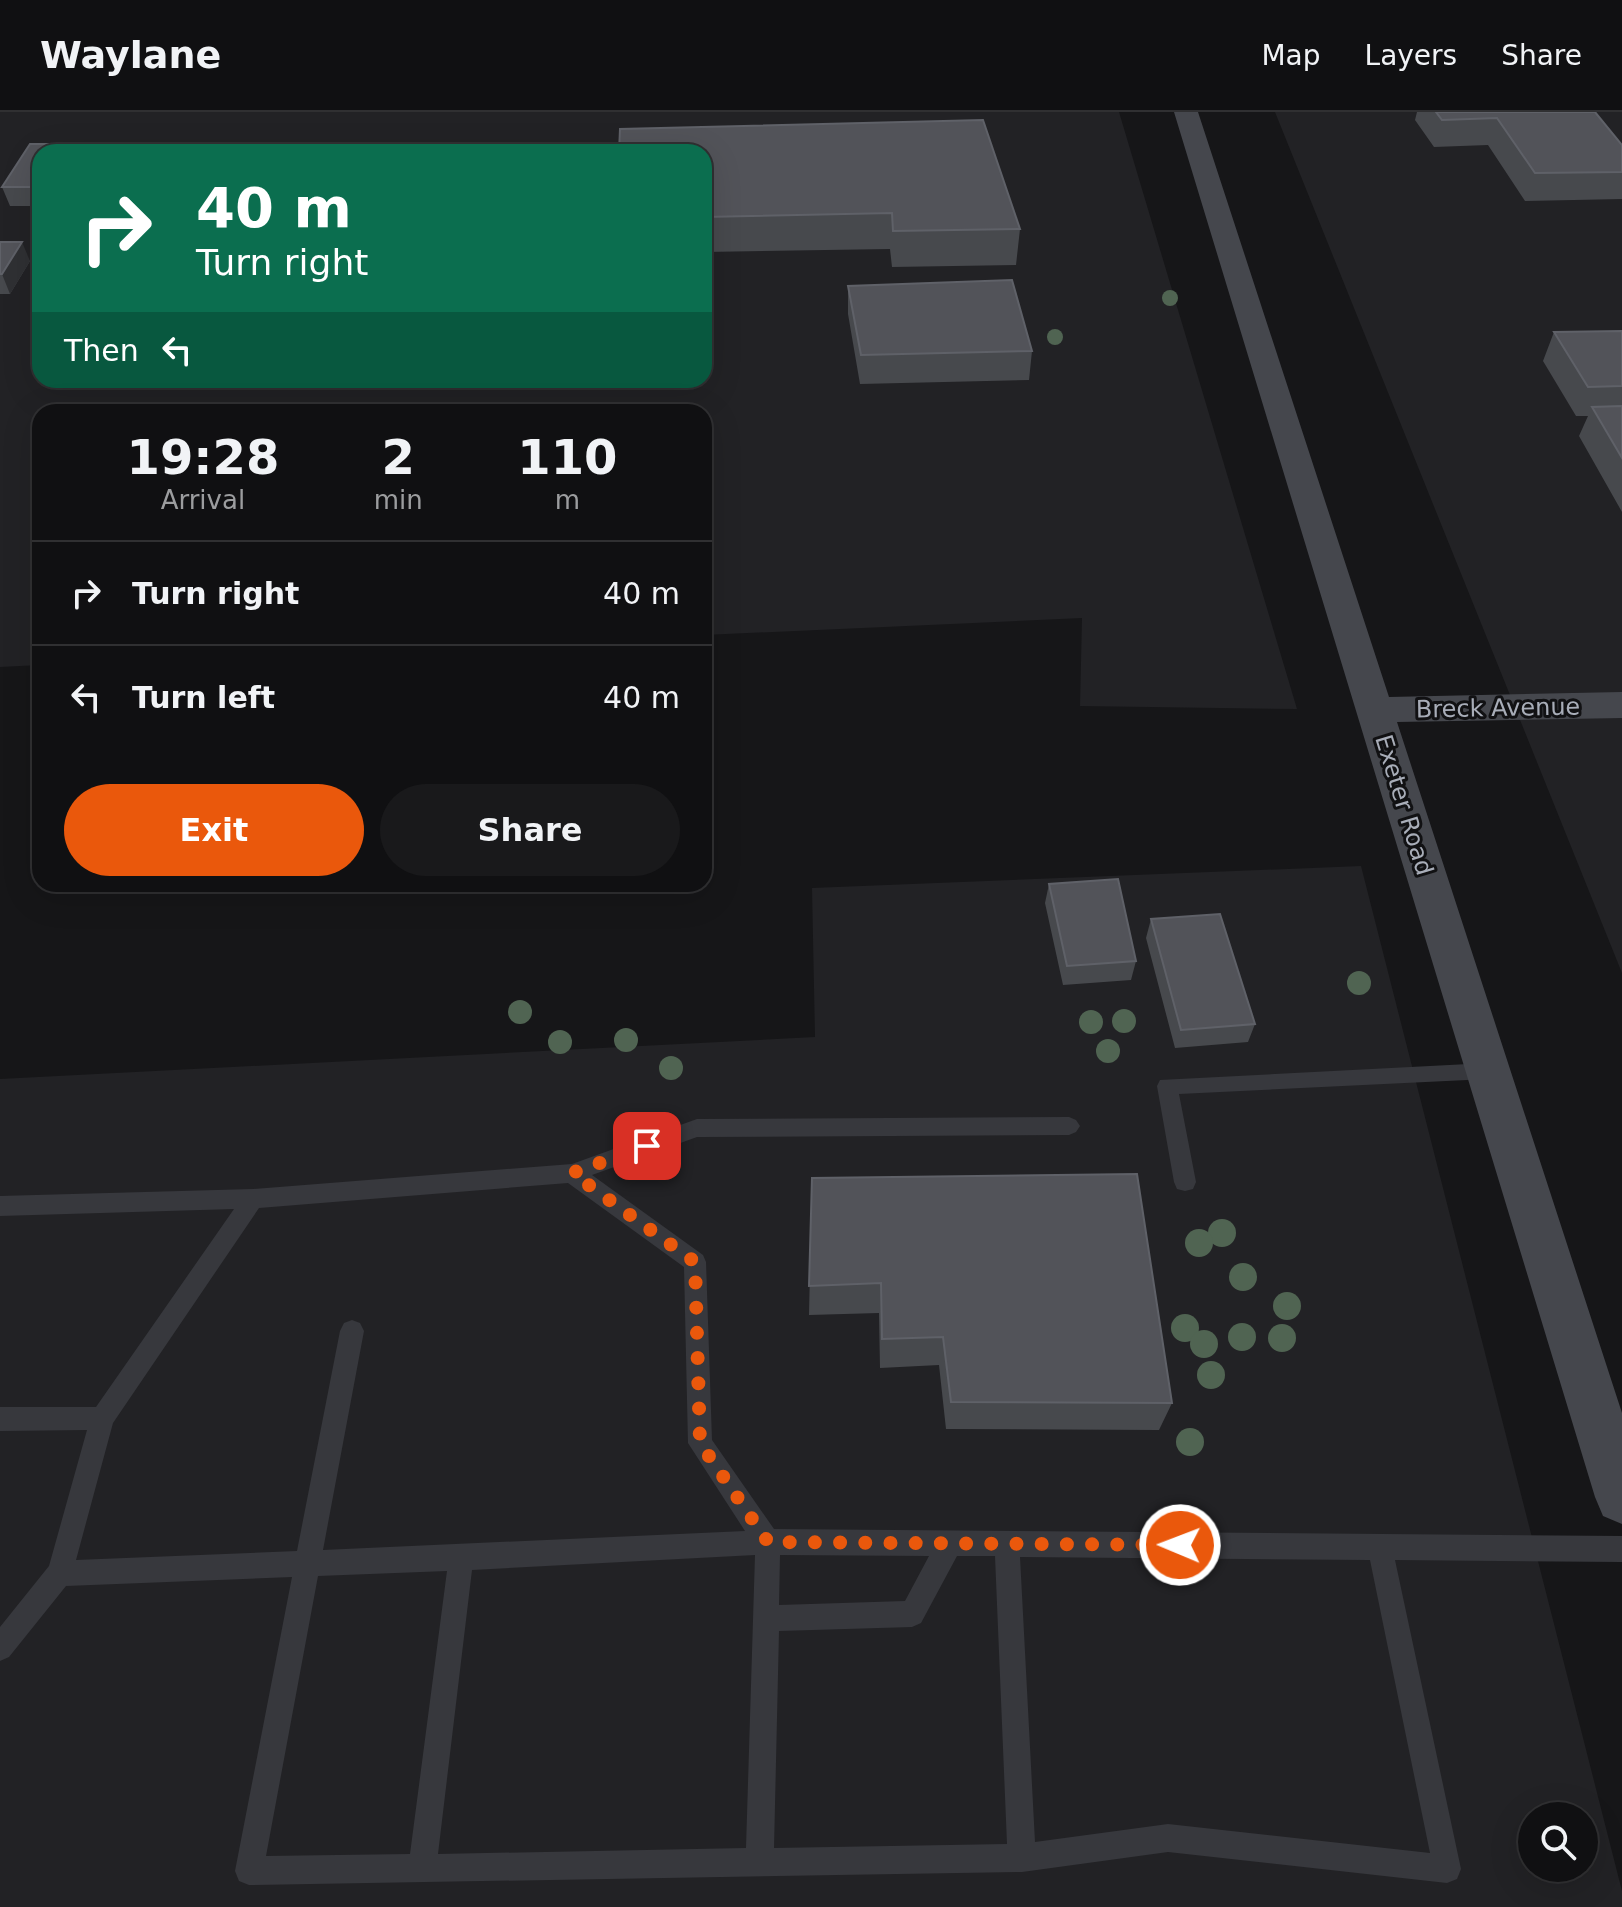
<!DOCTYPE html>
<style>
:root{--surface:#101012;--page:#19191b;--text:#f1f3f6;--muted:#9c9d9f;--line:#303032;--accent:#ea580c}
body{margin:0;font-family:"DejaVu Sans",sans-serif;background:var(--page);color:var(--text);height:100vh;display:flex;flex-direction:column;font-size:30px;white-space:nowrap}
*{box-sizing:border-box;margin:0}
p{font-size:26px;color:var(--muted)}
.icon{flex:none;width:44px;height:44px;fill:none;stroke:currentColor;stroke-width:2;stroke-linecap:round;stroke-linejoin:round}
.map{position:relative;flex:1;overflow:hidden}
.sheet{position:absolute;left:32px;top:292px;width:680px;height:488px;display:flex;flex-direction:column;background:var(--surface);border-radius:24px;box-shadow:0 8px 32px #0002,0 0 0 2px var(--line)}
.sheet>*{flex:none}
.guide{position:absolute;left:32px;top:32px;width:680px;height:244px;border-radius:24px;box-shadow:0 8px 32px #0002,0 0 0 2px var(--line);background:#0b6e4f;color:#fff;overflow:hidden}
.fabs{position:absolute;left:1518px;top:1690px;display:grid;gap:16px}
.fabs a{display:grid;place-items:center;width:80px;height:80px;border-radius:50%;background:var(--surface);box-shadow:0 8px 32px #0002,0 0 0 2px var(--line);font-size:40px}
.pin{position:absolute;display:grid;place-items:center;width:68px;height:68px;color:#fff;margin:-34px;border-radius:16px;box-shadow:0 4px 12px #0006}
.me{position:absolute;width:88px;margin:-44px;rotate:271deg;stroke-linejoin:round;filter:drop-shadow(0 0 6px #0008)}
.turn{display:flex;align-items:center;gap:28px;height:168px;padding:0 32px;font-size:36px}
.turn .icon{width:104px;height:104px;stroke-width:2.5}
.turn b{display:block;font-size:56px;line-height:68px}
.then{display:flex;align-items:center;height:76px;padding:0 32px;background:#0003;gap:16px;font-size:30px}
.eta{display:flex;justify-content:space-evenly;align-items:center;height:136px;text-align:center}
.eta b{font-size:48px;font-weight:700;line-height:56px}
.button{display:flex;gap:16px;margin-top:auto;padding:16px 32px}
.button a{flex:1;height:92px;border-radius:48px;background:var(--accent);color:#fff;font-size:32px;font-weight:700;line-height:92px;text-align:center}
.button a+a{background:var(--page);color:var(--text)}
ul{padding:0;list-style:none}
li{display:flex;align-items:center;gap:24px;height:104px;padding:0 32px;border-top:2px solid var(--line)}
li div{flex:1}
li b{display:block;font-size:30px}
li em{font-style:normal}
header{display:flex;align-items:center;gap:48px;box-sizing:border-box;height:112px;padding:0 40px;background:var(--surface);border-bottom:2px solid var(--line)}
header strong{font-size:38px}
nav{display:flex;gap:44px;margin-inline-start:auto;font-size:28px}
.map>svg:first-child{display:block}
.built{fill:#222225;fill-rule:evenodd}
.lines{fill:none;stroke-linecap:round;stroke-linejoin:round}
.lane{fill:#37383d;fill-rule:evenodd}
.secondary{fill:#45474d;fill-rule:evenodd}
.tree{fill:#506452}
.wall{fill:#47494d}
.shaded-wall{fill:#2f3033}
.building{fill:#525359;stroke:#5f6168;stroke-width:2}
.route{stroke:#ea580c;stroke-width:14;stroke-dasharray:0 25.2}
.labels{text-anchor:middle;stroke-width:6;stroke-linejoin:round;paint-order:stroke}
.street-label{font-size:24px;fill:#a8adb8;stroke:#111113}
</style>
<header>
<strong>Waylane</strong>
<nav><a>Map</a><a>Layers</a><a>Share</a></nav>
</header>
<div class="map">
<svg width="1622" height="1795" viewBox="0 0 1622 1795">
<rect width="100%" height="100%" fill="#161618"/>
<!-- built -->
<path class="built" d="M0 0H1119L1297 597 1080 594 1082 506 704 523V300H40V553L0 555ZM40 40H704V268H40Z
M1275 0H1622V861Z
M1361 754 1622 1779V1795H0V967L815 925 812 776ZM1532 1704H1584V1756H1532Z"/>
<g class="lines">
<!-- lane -->
<path class="lane" d="M1488 951 1495 953 1498 959 1495 965 1488 967 1179 982 1196 1070 1193 1077 1185 1079 1177 1077 1174 1070 1157 974 1160 968Z
M1069 1005 1076 1008 1080 1014 1076 1020 1069 1023 697 1025 592 1063 703 1143 706 1150 712 1328 774 1417 1622 1424V1450L1395 1448 1461 1757 1457 1767 1447 1771 1168 1740 1022 1760 249 1773 239 1769 235 1759 292 1465 66 1474 9 1545 0 1549V1515L49 1454 87 1318 0 1319V1295H96L234 1097 0 1104V1084L253 1077 572 1052 697 1007ZM568 1071 684 1155 688 1331 745 1419 323 1438 364 1219 360 1211 352 1208 344 1211 340 1219 297 1439 76 1448 113 1311 259 1096ZM755 1443 746 1736 438 1742 472 1458ZM780 1443 929 1444 905 1489 779 1493ZM957 1444H995L1007 1732 774 1736 779 1519 912 1515 921 1511ZM1020 1445 1370 1448 1430 1741 1168 1712 1035 1730ZM447 1459 410 1742 266 1744 318 1464Z"/>
<!-- secondary -->
<path class="secondary" d="M1174 0H1198L1389 585 1622 580V606L1397 610 1622 1301V1412L1603 1404 1595 1385Z"/>
</g>
<!-- trees -->
<g class="tree">
<circle cx="1170" cy="186" r="8"/>
<circle cx="1055" cy="225" r="8"/>
<circle cx="1359" cy="871" r="12"/>
<circle cx="520" cy="900" r="12"/>
<circle cx="1124" cy="909" r="12"/>
<circle cx="1091" cy="910" r="12"/>
<circle cx="626" cy="928" r="12"/>
<circle cx="560" cy="930" r="12"/>
<circle cx="1108" cy="939" r="12"/>
<circle cx="671" cy="956" r="12"/>
<circle cx="1222" cy="1121" r="14"/>
<circle cx="1199" cy="1131" r="14"/>
<circle cx="1243" cy="1165" r="14"/>
<circle cx="1287" cy="1194" r="14"/>
<circle cx="1185" cy="1216" r="14"/>
<circle cx="1242" cy="1225" r="14"/>
<circle cx="1282" cy="1226" r="14"/>
<circle cx="1204" cy="1232" r="14"/>
<circle cx="1211" cy="1263" r="14"/>
<circle cx="1190" cy="1330" r="14"/>
</g>
<!-- wall -->
<path class="wall" d="M1417 0H1595L1622 33V87L1525 89 1488 33 1434 35 1415 8Z
M40 40V94H10L2 75Z
M704 40 1020 117 1016 153 892 155 890 137 704 140Z
M0 130 30 149 10 182H0Z
M848 174 1032 239 1029 268 860 272 848 202Z
M1622 219V400L1579 324 1588 304H1576L1543 249 1554 220Z
M1049 772 1136 849 1131 868 1063 873 1045 791Z
M1151 807 1255 912 1248 930 1175 936 1146 826Z
M812 1066 1172 1291 1159 1318 946 1317 939 1253 880 1256 879 1201 809 1203Z"/>
<!-- shaded-wall -->
<path class="shaded-wall" d="M79 32 82 40H73Z
M22 130 30 149 10 182 2 162Z"/>
<!-- building -->
<path class="building" d="M1436 0H1595L1622 33V60L1535 61 1497 6 1442 8Z
M983 8 1020 117 893 119 892 101 704 105V40H619L620 17Z
M30 32H79L73 40H40V75H2Z
M0 130H22L2 162H0Z
M1012 168 1032 239 861 243 848 174Z
M1622 219V274L1588 275 1554 220Z
M1622 294V346L1592 295Z
M1118 767 1136 849 1067 854 1049 772Z
M1220 802 1255 912 1181 918 1151 807Z
M1137 1062 1172 1291 951 1290 943 1225 882 1227 881 1171 809 1174 812 1066Z"/>
<g class="lines">
<!-- route -->
<path class="route" d="M647 1034 572 1061 695 1150 700 1331 768 1430 1180 1433"/>
</g>
<g class="labels">
<!-- street labels -->
<g class="street-label">
<text transform="translate(1498 596) rotate(-1)" y="8">Breck Avenue</text>
<text transform="translate(1404 693) rotate(73)" y="8">Exeter Road</text>
</g>
</g>
</svg>
<div class="fabs">
<a><svg class="icon" aria-label="search" viewBox="0 0 24 24"><circle cx="10" cy="10" r="6"/><path d="M15 15l6 6"/></svg></a>
</div>
<div class="pin" style="left:647px;top:1034px;background:#d93025"><svg class="icon" aria-label="arrive" viewBox="0 0 24 24"><path d="M6 21V4h12l-3 4 3 4H6"/></svg></div>
<svg class="me" style="left:1180px;top:1433px" viewBox="-20 -20 40 40"><circle r="17" fill="#ea580c" stroke="#fff" stroke-width="3"/><path d="M0-11L8 9 0 5-8 9z" fill="#fff"/></svg>
<div class="guide">
<div class="turn"><svg class="icon" aria-label="right" viewBox="0 0 24 24"><path d="M7 20v-9h11M14 6l5 5-5 5"/></svg><div><b>40 m</b>Turn right</div></div>
<div class="then">Then<svg class="icon" aria-label="left" viewBox="0 0 24 24"><path d="M17 20v-9H6M10 6l-5 5 5 5"/></svg></div>
</div>
<section class="sheet">
<div class="eta">
<div><b>19:28</b><p>Arrival</p></div>
<div><b>2</b><p>min</p></div>
<div><b>110</b><p>m</p></div>
</div>
<ul>
<li><svg class="icon" aria-label="right" viewBox="0 0 24 24"><path d="M7 20v-9h11M14 6l5 5-5 5"/></svg><div><b>Turn right</b></div><em>40 m</em></li>
<li><svg class="icon" aria-label="left" viewBox="0 0 24 24"><path d="M17 20v-9H6M10 6l-5 5 5 5"/></svg><div><b>Turn left</b></div><em>40 m</em></li>
</ul>
<div class="button"><a>Exit</a><a>Share</a></div>
</section>
</div>
